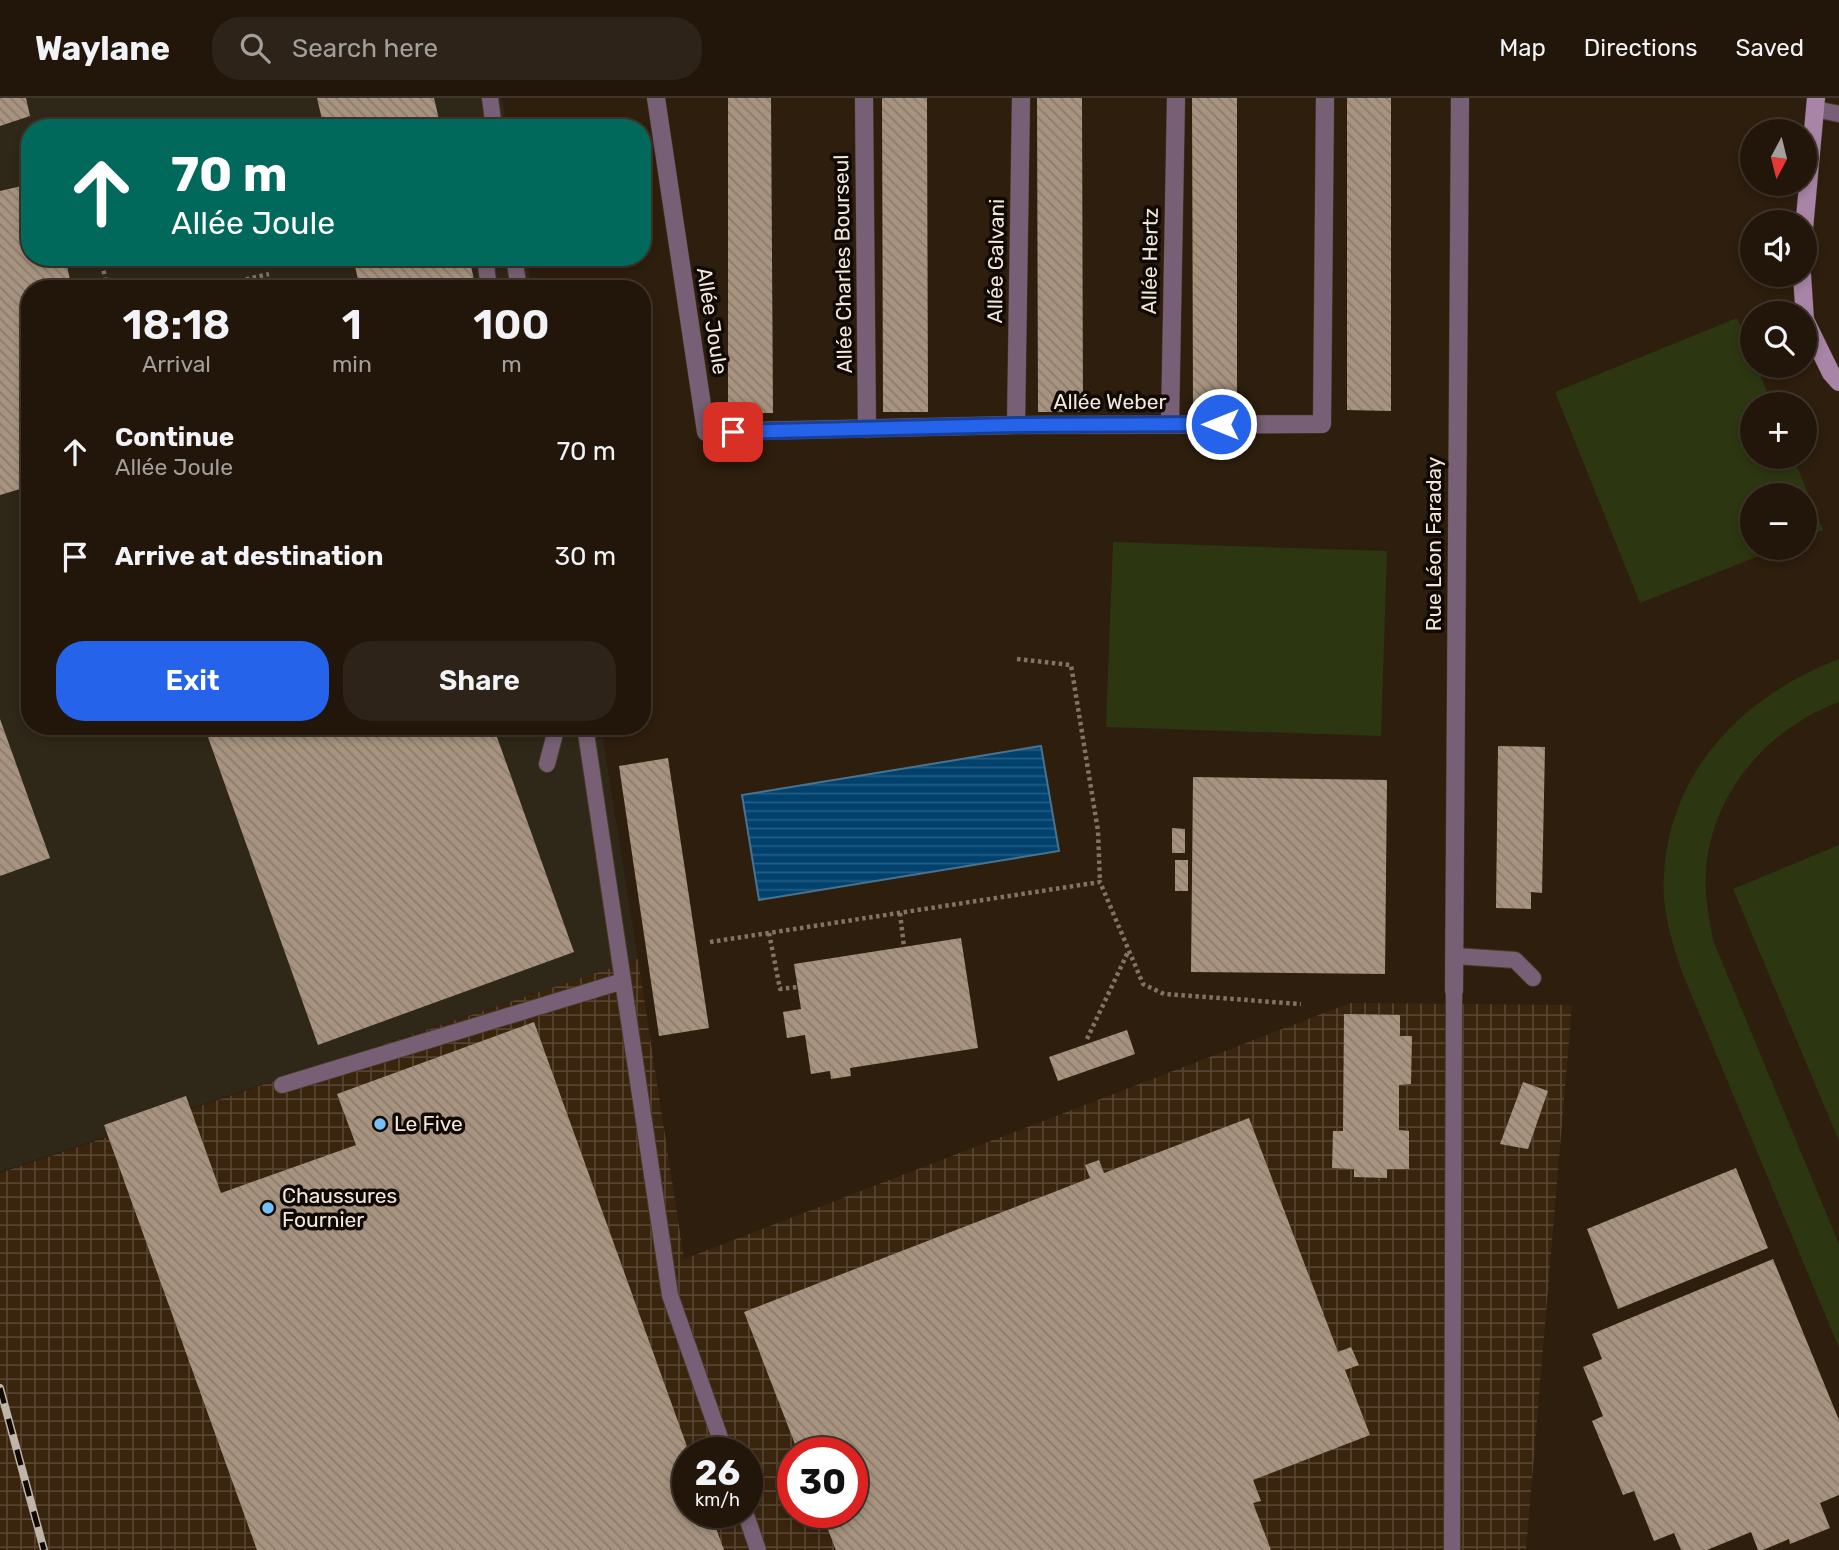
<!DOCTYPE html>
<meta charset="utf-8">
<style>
:root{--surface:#22160a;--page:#2e2318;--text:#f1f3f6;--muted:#a29f9c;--line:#3f352b;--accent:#2563eb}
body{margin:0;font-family:Rubik,sans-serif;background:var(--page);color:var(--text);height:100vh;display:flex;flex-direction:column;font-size:26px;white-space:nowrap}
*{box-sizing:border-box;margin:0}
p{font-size:23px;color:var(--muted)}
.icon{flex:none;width:38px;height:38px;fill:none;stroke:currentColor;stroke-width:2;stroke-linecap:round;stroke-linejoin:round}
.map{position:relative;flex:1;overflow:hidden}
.details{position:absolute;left:21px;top:182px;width:630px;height:455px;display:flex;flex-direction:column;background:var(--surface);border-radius:28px;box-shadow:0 4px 10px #0003,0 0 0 2px var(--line)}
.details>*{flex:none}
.top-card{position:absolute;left:21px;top:21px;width:630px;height:147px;border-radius:28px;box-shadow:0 4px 10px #0003,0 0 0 2px var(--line);background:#00695c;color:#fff;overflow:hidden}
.needle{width:46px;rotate:187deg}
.tools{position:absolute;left:1740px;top:21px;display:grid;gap:14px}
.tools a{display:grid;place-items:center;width:77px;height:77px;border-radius:50%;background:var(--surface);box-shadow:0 4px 10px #0003,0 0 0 2px var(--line);font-size:35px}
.speed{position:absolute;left:672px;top:1339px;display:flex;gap:14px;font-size:35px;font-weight:700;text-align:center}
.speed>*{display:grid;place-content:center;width:91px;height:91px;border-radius:50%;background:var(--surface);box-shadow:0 4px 10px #0003,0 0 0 2px var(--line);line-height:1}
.speed small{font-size:18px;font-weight:400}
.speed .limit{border:10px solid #d22;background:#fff;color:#111}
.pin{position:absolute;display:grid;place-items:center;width:60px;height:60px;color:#fff;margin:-30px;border-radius:14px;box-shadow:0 4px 10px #0006}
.me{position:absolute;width:77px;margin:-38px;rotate:270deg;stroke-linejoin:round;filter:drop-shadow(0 0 5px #0008)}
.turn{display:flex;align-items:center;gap:24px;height:147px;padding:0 35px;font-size:32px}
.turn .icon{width:91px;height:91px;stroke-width:2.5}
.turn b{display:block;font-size:49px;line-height:60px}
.eta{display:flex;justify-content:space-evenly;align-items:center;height:119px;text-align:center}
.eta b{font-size:42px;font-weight:600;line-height:49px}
.button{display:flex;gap:14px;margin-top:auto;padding:14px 35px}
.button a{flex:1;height:80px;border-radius:28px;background:var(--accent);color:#fff;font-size:28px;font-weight:600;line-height:80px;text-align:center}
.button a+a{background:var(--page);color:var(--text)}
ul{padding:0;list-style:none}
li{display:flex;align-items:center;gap:21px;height:105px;padding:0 35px}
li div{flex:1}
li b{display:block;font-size:26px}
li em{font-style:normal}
header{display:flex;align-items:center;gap:42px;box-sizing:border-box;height:98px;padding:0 35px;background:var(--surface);border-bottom:2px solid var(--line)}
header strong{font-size:33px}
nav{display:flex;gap:38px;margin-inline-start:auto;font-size:24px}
.search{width:490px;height:63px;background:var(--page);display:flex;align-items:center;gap:18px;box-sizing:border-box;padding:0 24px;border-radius:28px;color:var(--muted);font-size:26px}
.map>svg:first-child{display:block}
.commercial{fill:#2f2717}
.industrial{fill:url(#industrial-grid);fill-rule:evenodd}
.pitch{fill:#2c3610}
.water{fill:url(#water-rules);stroke:#48738f;stroke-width:2}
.building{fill:url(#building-back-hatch)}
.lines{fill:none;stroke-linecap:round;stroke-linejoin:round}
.lane-casing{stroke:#483a2a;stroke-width:18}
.street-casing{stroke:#483a2a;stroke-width:19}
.secondary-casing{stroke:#483a2a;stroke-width:19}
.path{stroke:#817466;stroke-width:4.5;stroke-dasharray:3.5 3.5;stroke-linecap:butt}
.lane{stroke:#776075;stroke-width:16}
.street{stroke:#776075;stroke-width:18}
.secondary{stroke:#a884a6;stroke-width:18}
.rail-casing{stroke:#bfb4a8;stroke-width:8}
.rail{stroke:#100904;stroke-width:5;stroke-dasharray:16;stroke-linecap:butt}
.route-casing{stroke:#184099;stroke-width:18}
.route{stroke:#2563eb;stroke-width:12}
.poi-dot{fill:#76c0f7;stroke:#100904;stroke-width:2.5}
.labels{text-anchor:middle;stroke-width:7;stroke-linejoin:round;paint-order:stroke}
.street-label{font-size:21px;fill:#f1e7dc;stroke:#100904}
.poi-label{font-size:21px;fill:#f1e7dc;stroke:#100904;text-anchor:start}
</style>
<header>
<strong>Waylane</strong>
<div class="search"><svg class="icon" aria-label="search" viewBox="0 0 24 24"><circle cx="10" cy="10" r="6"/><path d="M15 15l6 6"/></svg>Search here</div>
<nav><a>Map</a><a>Directions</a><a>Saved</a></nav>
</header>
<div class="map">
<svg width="1839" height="1452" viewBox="0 0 1839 1452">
<defs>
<pattern id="industrial-grid" width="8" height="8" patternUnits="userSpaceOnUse" patternTransform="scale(1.75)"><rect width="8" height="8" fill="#39240d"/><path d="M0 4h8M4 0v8" fill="none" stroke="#564430"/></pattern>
<pattern id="water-rules" width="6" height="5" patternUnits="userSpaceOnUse" patternTransform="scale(1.75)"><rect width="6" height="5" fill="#00416e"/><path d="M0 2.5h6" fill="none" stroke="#265c82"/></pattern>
<pattern id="building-back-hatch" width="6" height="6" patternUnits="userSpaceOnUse" patternTransform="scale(1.75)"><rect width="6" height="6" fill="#a7937f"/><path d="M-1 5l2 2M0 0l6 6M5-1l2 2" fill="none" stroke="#8a7c6d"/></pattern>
</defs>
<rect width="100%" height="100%" fill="#2d1e0d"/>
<!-- commercial -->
<path class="commercial" d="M0 0H502L507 30H30V159H527L532 191H30V628H601L638 861 0 1074Z"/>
<!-- industrial -->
<path class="industrial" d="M638 861 684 1161 1350 905 1572 907 1526 1452H0V1075ZM688 1354H747V1414H688ZM793 1354H852V1414H793Z"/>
<!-- pitch -->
<path class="pitch" d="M1737 220 1752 256V268H1757L1772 306H1752V359H1793L1823 432 1804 440V397H1752V450H1779L1640 505 1555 294Z
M1113 444 1387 453 1381 638 1106 629Z
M1839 561V604C1767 631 1712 695 1706 772 1704 796 1709 819 1713 842L1839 1146V1250L1684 879C1672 846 1661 811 1664 775 1671 670 1745 597 1839 561Z
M1839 747V1043L1733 791Z"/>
<!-- water -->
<path class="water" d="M1041 648 1059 753 759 802 742 697Z"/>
<!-- building -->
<path class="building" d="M0 0H26L30 18 0 28Z
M317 0H434L441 30H324Z
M728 0H771L773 315H728Z
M882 0H927L928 314H883Z
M1037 0H1082L1083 314H1038Z
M1192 0H1237V313H1193Z
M1347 0H1391V313L1347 312Z
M30 86V159H65L72 191H30V388L0 397V93Z
M353 159H469L476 191H360Z
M0 621 50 760 0 778Z
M204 628H493L574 854 318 947Z
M1498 648 1545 649 1542 795 1531 794V811L1496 810Z
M668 660 709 930 659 938 619 668Z
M1193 679 1387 682 1385 876 1191 874Z
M1172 730 1185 731V755H1172Z
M1175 762H1188V793H1175Z
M961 840 978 950 850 970 851 978 831 981 830 973 811 976 805 937 787 940 783 914 801 911 794 866Z
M1344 916 1400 917V938H1412L1411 986 1399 987V1032L1409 1033V1071H1387V1080L1354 1079V1071L1332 1070 1333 1033H1343Z
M534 924 689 1354 688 1414H710L724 1452H257L104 1027 186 998 221 1095 356 1047 337 996Z
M1127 932 1135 956 1058 983 1049 959Z
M1523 984 1548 993 1528 1051 1500 1046Z
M1249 1020 1338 1254 1351 1249 1359 1267 1345 1272 1370 1337 1253 1382 1261 1403 1253 1405 1271 1452H836L821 1414H852V1354H798L744 1214 1090 1080 1085 1067 1099 1062 1104 1075Z
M1736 1070 1768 1150 1618 1211 1587 1131Z
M1773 1161 1839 1322V1397L1820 1405 1830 1430 1790 1446 1789 1441 1763 1452H1758L1751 1434 1707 1452H1681L1674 1435 1654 1443 1634 1393 1623 1397 1592 1323 1603 1318 1583 1269 1602 1261 1592 1236Z"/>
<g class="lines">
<defs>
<path id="lane" d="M490 0 494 30
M1815 11 1839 16
M485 159 489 191
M514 159 519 191
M585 628 623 883
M547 666 557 628
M1455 858 1515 862 1533 880
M282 987 623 883 670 1197 725 1354
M745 1414 758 1452
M1452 1452 1454 893"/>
<path id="street" d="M656 0 706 334 1016 327 1322 326 1325 0
M864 0 867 331
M1170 326 1176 0
M1016 327 1021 0
M1454 893 1460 0"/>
<path id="secondary" d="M1804 131 1816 0
M1802 177 1805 222 1831 275 1839 284"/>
</defs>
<!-- lane casing -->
<use href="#lane" class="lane-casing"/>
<!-- street casing -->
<use href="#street" class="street-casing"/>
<!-- secondary casing -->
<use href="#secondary" class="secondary-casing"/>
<!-- path -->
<path class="path" d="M101 159 107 191
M205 191 269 176
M1017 561 1071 567 1098 733 1100 784
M900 815 904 849
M769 835 780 891 798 889
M710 844 1100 784 1143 886 1164 896 1301 906
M1087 941 1128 854"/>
<!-- lane -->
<use href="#lane" class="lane"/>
<!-- street -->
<use href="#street" class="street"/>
<!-- secondary -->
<use href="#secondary" class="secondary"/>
<defs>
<path id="rail" d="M0 1290 44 1452"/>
</defs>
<!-- rail casing -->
<use href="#rail" class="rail-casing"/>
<!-- rail -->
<use href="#rail" class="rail"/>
</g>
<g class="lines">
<defs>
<path id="route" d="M733 334 1016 327 1221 326"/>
</defs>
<!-- route casing -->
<use href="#route" class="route-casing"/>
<!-- route -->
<use href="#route" class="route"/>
</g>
<!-- markers -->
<g class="poi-dot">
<circle cx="380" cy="1026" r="7"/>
<circle cx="268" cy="1110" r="7"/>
</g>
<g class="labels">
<!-- street labels -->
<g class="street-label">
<text transform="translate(996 163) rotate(-89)" y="7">Allée Galvani</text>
<text transform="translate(1150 163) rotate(-89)" y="7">Allée Hertz</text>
<text transform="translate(843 166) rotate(-91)" y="7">Allée Charles Bourseul</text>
<text transform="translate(712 223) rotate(81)" y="7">Allée Joule</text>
<text x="1110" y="311">Allée Weber</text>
<text transform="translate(1434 446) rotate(-90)" y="7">Rue Léon Faraday</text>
</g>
<!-- poi labels -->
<g class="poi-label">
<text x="394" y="1033">Le Five</text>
<text x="282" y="1105">Chaussures<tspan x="282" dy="24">Fournier</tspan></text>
</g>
</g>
</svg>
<div class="tools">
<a><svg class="needle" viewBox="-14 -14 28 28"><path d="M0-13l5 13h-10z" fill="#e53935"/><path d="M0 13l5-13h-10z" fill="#a29f9c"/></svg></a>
<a><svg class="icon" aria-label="sound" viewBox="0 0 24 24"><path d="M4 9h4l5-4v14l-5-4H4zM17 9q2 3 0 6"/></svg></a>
<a><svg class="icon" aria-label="search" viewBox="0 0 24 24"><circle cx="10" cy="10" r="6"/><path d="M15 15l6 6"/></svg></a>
<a>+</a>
<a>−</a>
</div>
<div class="speed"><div>26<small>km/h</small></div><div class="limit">30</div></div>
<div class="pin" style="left:733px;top:334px;background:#d93025"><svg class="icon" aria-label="arrive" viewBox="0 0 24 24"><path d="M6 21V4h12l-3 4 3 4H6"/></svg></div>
<svg class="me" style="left:1221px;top:326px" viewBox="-20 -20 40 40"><circle r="17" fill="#2563eb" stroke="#fff" stroke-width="3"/><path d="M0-11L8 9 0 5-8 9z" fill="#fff"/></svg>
<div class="top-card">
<div class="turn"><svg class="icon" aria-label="ahead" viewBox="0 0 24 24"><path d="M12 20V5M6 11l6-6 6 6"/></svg><div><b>70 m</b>Allée Joule</div></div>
</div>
<section class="details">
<div class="eta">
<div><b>18:18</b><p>Arrival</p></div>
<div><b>1</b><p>min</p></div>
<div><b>100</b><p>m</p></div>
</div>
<ul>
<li><svg class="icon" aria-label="ahead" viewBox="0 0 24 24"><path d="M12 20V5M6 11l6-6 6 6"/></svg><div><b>Continue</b><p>Allée Joule</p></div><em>70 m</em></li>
<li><svg class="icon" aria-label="arrive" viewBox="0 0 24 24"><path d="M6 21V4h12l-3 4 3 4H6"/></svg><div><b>Arrive at destination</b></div><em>30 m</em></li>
</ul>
<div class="button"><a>Exit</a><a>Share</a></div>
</section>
</div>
